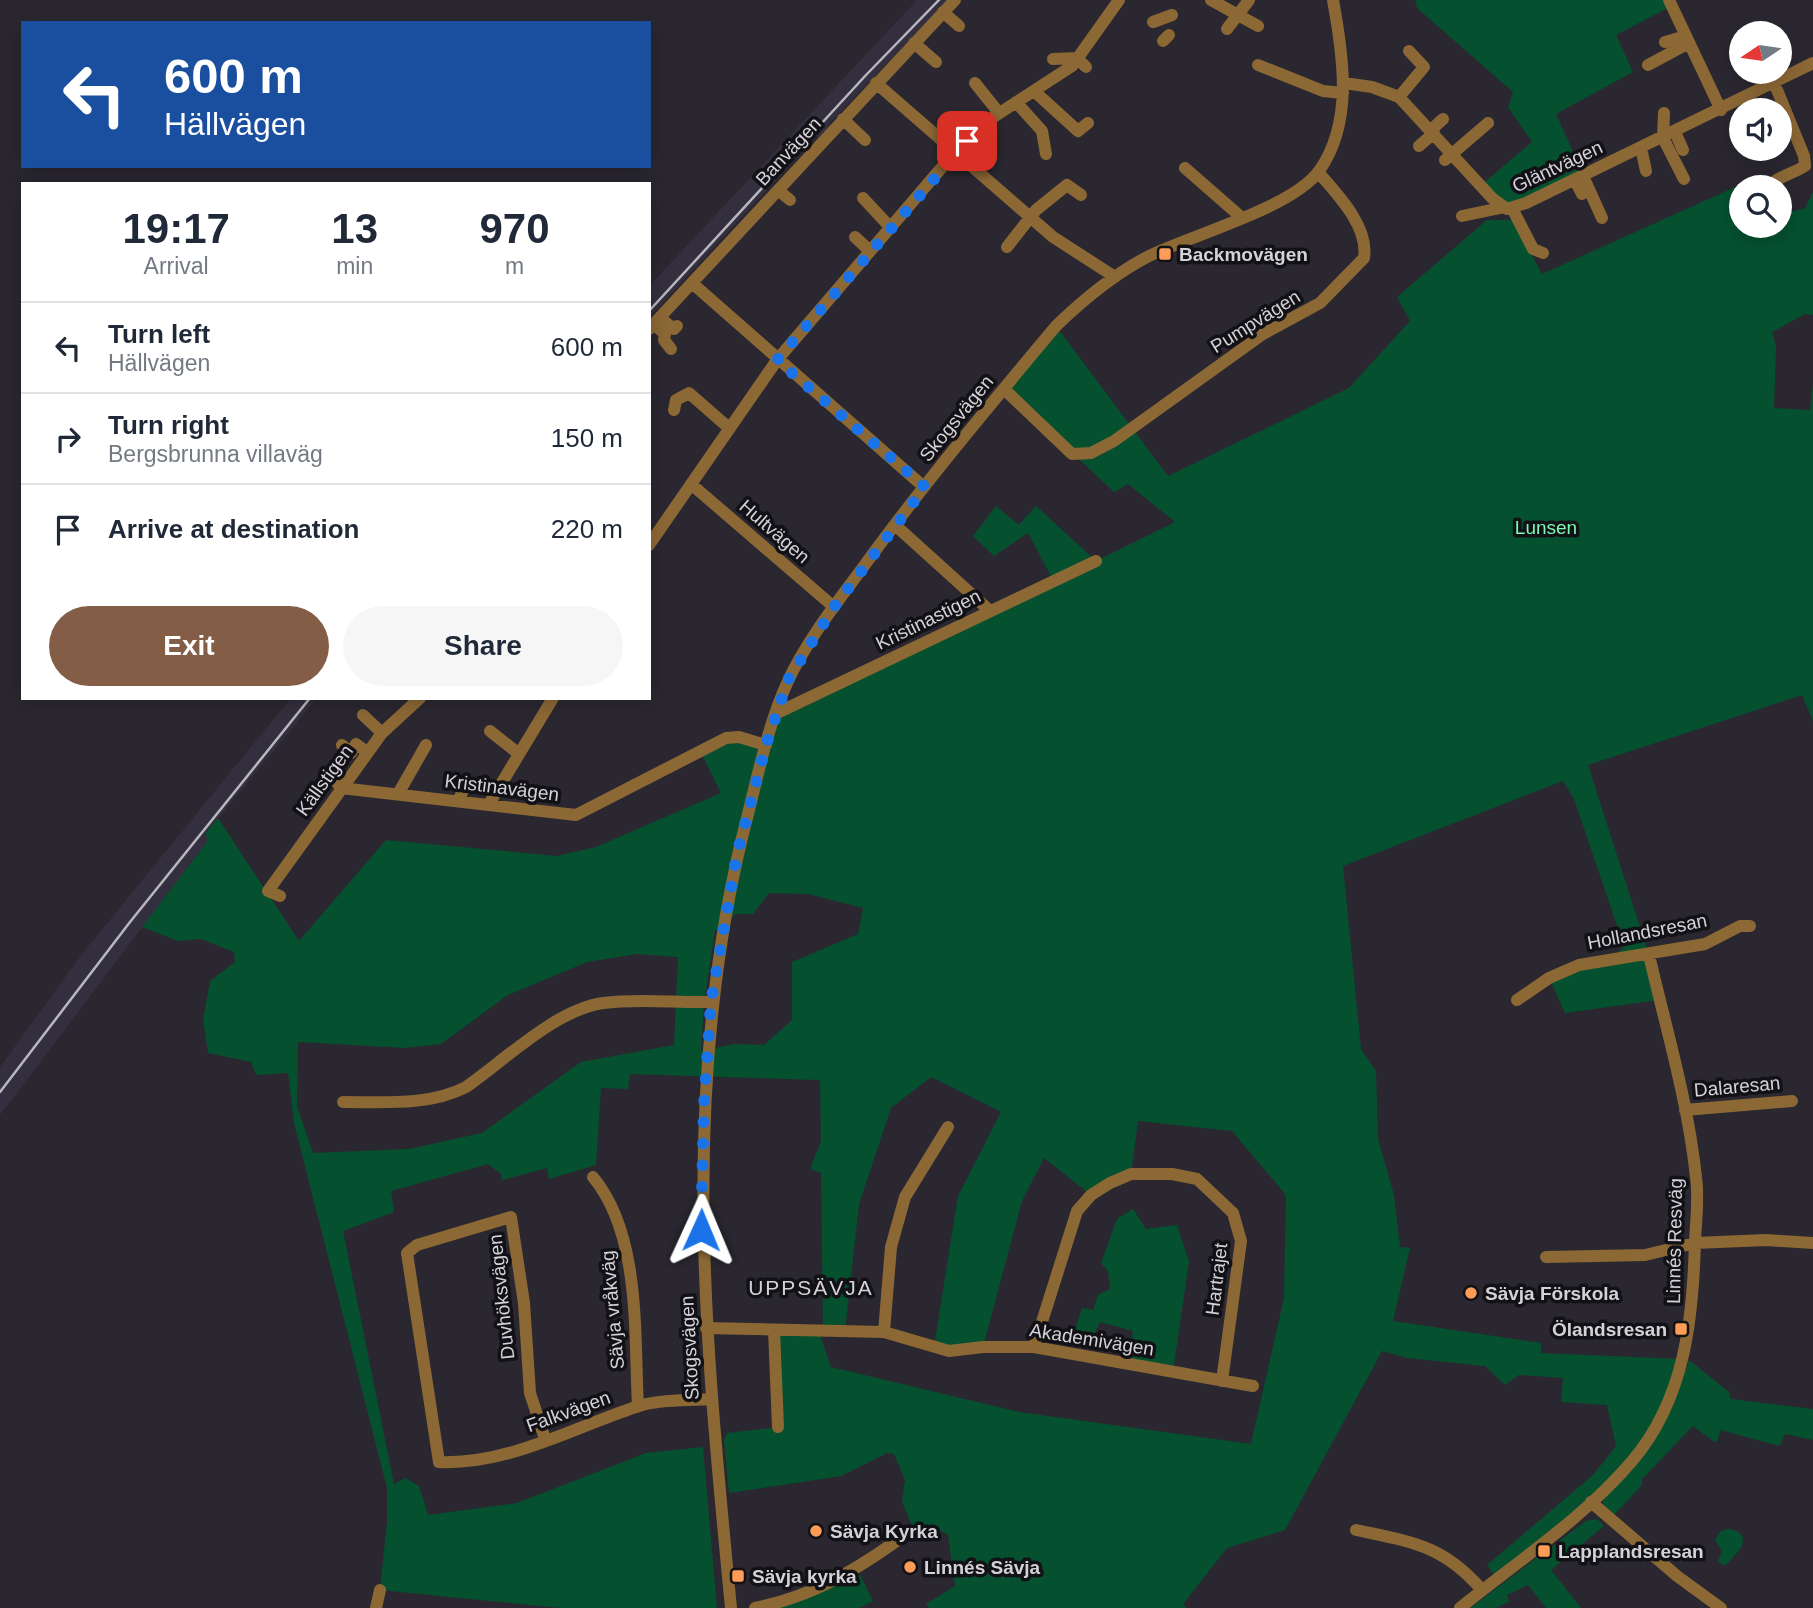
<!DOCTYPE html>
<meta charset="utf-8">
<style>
:root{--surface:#fff;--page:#f6f6f7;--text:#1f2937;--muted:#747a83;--line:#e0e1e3;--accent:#835d45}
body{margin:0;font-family:Helvetica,sans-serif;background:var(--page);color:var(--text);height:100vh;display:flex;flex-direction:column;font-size:26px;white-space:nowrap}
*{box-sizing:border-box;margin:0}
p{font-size:23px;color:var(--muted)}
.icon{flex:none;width:38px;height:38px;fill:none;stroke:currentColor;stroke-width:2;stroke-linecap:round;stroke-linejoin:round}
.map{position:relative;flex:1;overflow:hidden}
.panel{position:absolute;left:21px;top:182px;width:630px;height:518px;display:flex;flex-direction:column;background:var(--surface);border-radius:0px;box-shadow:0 4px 18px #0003}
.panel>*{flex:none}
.guide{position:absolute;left:21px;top:21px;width:630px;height:147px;border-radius:0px;box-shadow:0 4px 18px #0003;background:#1a4fa0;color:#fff;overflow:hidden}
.needle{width:46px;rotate:257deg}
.controls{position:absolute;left:1729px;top:21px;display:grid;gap:14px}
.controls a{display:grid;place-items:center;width:63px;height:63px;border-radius:50%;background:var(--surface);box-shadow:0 4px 18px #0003;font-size:35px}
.pin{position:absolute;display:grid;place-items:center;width:60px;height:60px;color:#fff;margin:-30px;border-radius:14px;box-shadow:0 4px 10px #0006}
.me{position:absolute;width:77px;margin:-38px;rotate:1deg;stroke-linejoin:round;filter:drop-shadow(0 0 5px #0008)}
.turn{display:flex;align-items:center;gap:24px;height:147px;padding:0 28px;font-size:32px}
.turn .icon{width:91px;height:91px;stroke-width:2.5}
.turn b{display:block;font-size:49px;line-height:60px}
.eta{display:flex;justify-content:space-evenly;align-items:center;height:119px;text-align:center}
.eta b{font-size:42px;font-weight:700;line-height:49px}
.cta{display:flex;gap:14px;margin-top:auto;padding:14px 28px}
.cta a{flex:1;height:80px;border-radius:42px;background:var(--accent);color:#fff;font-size:28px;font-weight:700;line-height:80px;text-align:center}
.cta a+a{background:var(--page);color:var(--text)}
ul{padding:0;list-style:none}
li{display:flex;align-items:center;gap:21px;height:91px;padding:0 28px;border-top:2px solid var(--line)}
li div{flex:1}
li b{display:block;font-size:26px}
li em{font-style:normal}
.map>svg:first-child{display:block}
.built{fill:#342f3e}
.green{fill:#05512f;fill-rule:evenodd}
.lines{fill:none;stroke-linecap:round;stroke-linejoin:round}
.minor{stroke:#8c6835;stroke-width:12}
.rail{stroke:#b9b7be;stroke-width:2.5}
.route{stroke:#1a73e8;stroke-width:12;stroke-dasharray:0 21.6}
.poi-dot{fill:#fd9c56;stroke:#121115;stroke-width:2.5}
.labels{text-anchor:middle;stroke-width:7;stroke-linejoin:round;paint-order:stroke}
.street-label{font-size:19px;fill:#d4d2d8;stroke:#121115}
.poi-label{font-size:19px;font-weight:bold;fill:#d4d2d8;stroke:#121115;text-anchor:start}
.park-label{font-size:19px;fill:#7afab3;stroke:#121115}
.neighbourhood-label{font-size:21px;letter-spacing:2px;fill:#d4d2d8;stroke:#121115}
</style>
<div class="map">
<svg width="1813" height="1608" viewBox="0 0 1813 1608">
<rect width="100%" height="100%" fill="#2a2730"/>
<!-- built -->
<path class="built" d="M917 0H948L828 125 830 127 820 139 816 136 649 318V286Z
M291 698H317L207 832V842L0 1115V1067L82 954Z"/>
<!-- green -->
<path class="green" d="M1415 0H1669L1672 6 1616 35 1633 72 1556 114 1584 176 1507 209 1480 186 1532 142 1508 107 1513 92 1417 8Z
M1753 179 1758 187H1741V226H1780V215L1805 208 1813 192V315L1805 314 1772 332 1776 347 1774 408 1810 410 1813 383V721L1802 695 1588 765 1649 955 1659 1000 1565 1013 1549 978 1614 957 1624 946 1574 799 1563 781 1343 866 1361 1049 1376 1071 1378 1139 1394 1195 1400 1247 1410 1248 1393 1321 1541 1343V1353L1680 1359C1670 1389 1656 1421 1638 1447 1603 1499 1543 1537 1495 1576L1487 1565 1593 1475 1616 1446 1607 1405 1561 1402 1563 1378 1519 1375 1505 1385 1485 1366 1407 1358 1382 1351 1285 1530 1227 1548 1183 1604 1187 1608H929L926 1604 955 1586 948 1535 938 1529 916 1535 902 1502 905 1480 894 1454 887 1453 841 1476 729 1493 724 1440 727 1433 778 1427 774 1330 819 1332 831 1367 1019 1412 1251 1444 1284 1298 1286 1195 1232 1131 1138 1121 1131 1174 1091 1195 1044 1158 1022 1201 983 1347H934L958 1196 1001 1112 931 1077 891 1108 859 1204 845 1332H823L821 1173 810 1169 821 1141 820 1080 630 1074 628 1089 601 1088 596 1165 549 1179 547 1168 502 1180 501 1174 488 1164 391 1191 394 1212 343 1231 394 1484 405 1478 419 1486 428 1515 517 1503 646 1453 703 1447 717 1608H560L380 1590 387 1522V1488L294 1123 288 1073 256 1075 251 1062 208 1053 203 1020 210 981 235 962 234 952 201 939 178 941 142 927 207 842 206 832 218 818 299 941 386 840 557 856 596 847 721 793 700 751 726 738 765 745 777 713 1053 580 1028 533 994 556 973 536 996 506 1019 525 1036 506 1096 561 1175 522 1128 484 1114 492 1004 389 1056 326 1168 476 1349 388 1410 321 1397 297 1487 220H1513L1542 274ZM769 893 808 894 863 908 858 934 792 962V1020L764 1045 734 1044 701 1051 704 1003 715 931 736 914H753ZM637 954 678 957 674 1045 581 1062 482 1133 409 1149 313 1153 297 1106 298 1042 405 1048 441 1044 508 995 587 962Z
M1133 1209 1146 1229 1177 1225 1189 1261 1173 1372 1127 1363 1133 1331 1100 1322 1092 1338 1074 1334 1082 1308 1093 1310 1098 1295 1110 1289 1108 1271 1101 1263 1117 1219Z
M1689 1360 1729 1392 1731 1399 1813 1409V1440L1785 1434 1779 1446 1721 1430 1716 1443 1693 1426 1642 1479V1485L1613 1516 1603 1506V1500C1646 1458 1670 1416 1689 1360Z
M1597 1519 1604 1526 1551 1570 1581 1608H1546L1528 1585 1507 1595 1509 1602 1496 1608H1470L1586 1521Z
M1728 1529 1737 1531 1743 1537 1742 1547 1725 1566 1718 1561 1722 1551 1715 1540 1721 1531Z
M859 1573 873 1601 859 1608H776Z"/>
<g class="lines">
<!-- minor -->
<path class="minor" d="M1211 0 1258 26
M1669 0 1721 110
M943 12 959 26
M1153 22 1172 15
M1227 29 1249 0
M1163 41 1169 35
M1665 42 1686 36
M914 43 936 62
M1053 59 1077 58 1086 67
M1258 65 1323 91 1343 93
M1648 65 1689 43
M876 83 1053 237 1115 277
M975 83 999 113
M1344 83 1372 87 1399 97 1492 198 1507 209 1526 203 1813 63
M1034 91 1078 131 1088 123
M1399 97 1424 67 1409 51
M1016 102 1042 131 1046 154
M1664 113 1663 138 1684 179
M843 119 865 140
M1431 130 1443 119
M1675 132 1683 150
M1419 146 1434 133
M1641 148 1646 171
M1445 160 1488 123
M1185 168 1241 217
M1583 176 1602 218
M1575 180 1582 194
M1771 185C1777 177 1794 173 1805 166L1804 156 1773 80
M778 190 790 200
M863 198 890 227
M1512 208 1533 249 1543 253
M1462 216 1505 207
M855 237 870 251
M1007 247 1036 210 1067 185 1081 195
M692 283 924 487
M660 318 674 329 677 326
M654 324 665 334 664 340 671 349
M649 329 955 0
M1004 389 1072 454 1091 453 1114 441 1263 334 1320 303 1364 258C1369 226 1337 194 1318 172
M674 410 676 400 689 393 729 428
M691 484 834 607
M895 525 990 611
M649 545 777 360 955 152 995 116 1072 66 1119 0
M777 713 1096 561
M363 715 382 733
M490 731 519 754
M342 745 351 753 356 744 367 752
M332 775 341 788 576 815 726 738 739 737 766 745
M398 794 426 745
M459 801 464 786
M489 804 553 698
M280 896 268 891 382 733 420 698
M1517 1000 1549 978 1579 965 1705 944 1740 926H1750
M343 1102C383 1102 430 1106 466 1087 505 1060 555 1010 603 1003 639 998 675 1003 711 1002
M1685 1110 1792 1101
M593 1177C641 1235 634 1334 638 1406
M1546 1257 1645 1255 1695 1243 1766 1240 1813 1243
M706 1328 884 1332 949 1351 983 1347H1034L1253 1386
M774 1330 778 1427
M884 1332 891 1247 905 1197 948 1127
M1034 1347 1077 1211 1091 1195 1110 1183 1131 1174H1172L1197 1179 1233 1213 1241 1241 1222 1381
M545 1439 530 1393 524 1303 511 1217 417 1245 407 1253 439 1462C508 1465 572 1428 636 1407 658 1399 687 1401 711 1399
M1591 1502 1677 1576 1721 1608
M1356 1530C1412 1542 1443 1545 1482 1590
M376 1608 380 1590
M731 1608C705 1338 678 1080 748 814 759 770 769 722 788 681 806 642 835 605 861 570 922 486 989 406 1056 326 1084 299 1114 274 1149 256 1194 234 1292 208 1319 171 1354 122 1343 55 1333 0
M755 1608C809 1597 850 1574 895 1542
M1460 1608C1518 1561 1584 1518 1633 1460 1685 1398 1693 1319 1695 1241 1696 1220 1699 1198 1696 1177 1688 1102 1666 1028 1649 955"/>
<!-- rail -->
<path class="rail" d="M649 311 866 75 939 0
M0 1092 130 922 310 698"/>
</g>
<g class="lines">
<!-- route -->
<path class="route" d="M701 1230 704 1104 711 1002 737 854 766 745 788 680 834 607 925 487 777 360 967 141"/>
</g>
<!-- markers -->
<g class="poi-dot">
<rect x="1158" y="247" width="14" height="14" rx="3.5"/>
<circle cx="1471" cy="1293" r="7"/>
<rect x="1674" y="1322" width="14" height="14" rx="3.5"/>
<circle cx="816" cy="1531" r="7"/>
<rect x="1537" y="1544" width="14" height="14" rx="3.5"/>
<circle cx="910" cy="1567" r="7"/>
<rect x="731" y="1569" width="14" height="14" rx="3.5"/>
</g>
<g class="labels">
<!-- street labels -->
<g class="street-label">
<text transform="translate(788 151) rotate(-47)" y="7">Banvägen</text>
<text transform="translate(1557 166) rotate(-25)" y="7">Gläntvägen</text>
<text transform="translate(1255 321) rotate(-32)" y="7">Pumpvägen</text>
<text transform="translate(956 418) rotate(-51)" y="7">Skogsvägen</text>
<text transform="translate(775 531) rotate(41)" y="7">Hultvägen</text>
<text transform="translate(928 619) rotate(-26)" y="7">Kristinastigen</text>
<text transform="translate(324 780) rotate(-54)" y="7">Källstigen</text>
<text transform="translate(502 787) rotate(7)" y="7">Kristinavägen</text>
<text transform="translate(1647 931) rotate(-11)" y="7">Hollandsresan</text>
<text transform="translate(1737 1086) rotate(-5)" y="7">Dalaresan</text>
<text transform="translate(1674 1241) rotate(-89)" y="7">Linnés Resväg</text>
<text transform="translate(1216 1279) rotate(-83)" y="7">Hartrajet</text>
<text transform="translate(501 1297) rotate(-96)" y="7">Duvhöksvägen</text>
<text transform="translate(612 1310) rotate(-95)" y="7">Sävja vråkväg</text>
<text transform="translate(1092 1339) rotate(9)" y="7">Akademivägen</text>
<text transform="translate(689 1348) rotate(-93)" y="7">Skogsvägen</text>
<text transform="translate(568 1411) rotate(-20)" y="7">Falkvägen</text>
</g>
<!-- poi labels -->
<g class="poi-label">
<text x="1179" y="261">Backmovägen</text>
<text x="1485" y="1300">Sävja Förskola</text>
<text x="1667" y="1336" text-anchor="end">Ölandsresan</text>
<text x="830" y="1538">Sävja Kyrka</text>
<text x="1558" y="1558">Lapplandsresan</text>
<text x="924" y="1574">Linnés Sävja</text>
<text x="752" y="1583">Sävja kyrka</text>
</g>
<!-- park labels -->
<g class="park-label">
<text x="1546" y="534">Lunsen</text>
</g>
<!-- neighbourhood labels -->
<g class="neighbourhood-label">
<text x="811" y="1295">UPPSÄVJA</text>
</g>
</g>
</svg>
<div class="controls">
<a><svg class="needle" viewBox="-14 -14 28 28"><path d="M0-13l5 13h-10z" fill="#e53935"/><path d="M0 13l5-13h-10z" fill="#747a83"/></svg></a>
<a><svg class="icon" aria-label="sound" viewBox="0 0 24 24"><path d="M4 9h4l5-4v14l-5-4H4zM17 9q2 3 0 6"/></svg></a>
<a><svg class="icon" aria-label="search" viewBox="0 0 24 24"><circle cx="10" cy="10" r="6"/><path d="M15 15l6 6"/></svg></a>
</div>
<div class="pin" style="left:967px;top:141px;background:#d93025"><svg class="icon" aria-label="arrive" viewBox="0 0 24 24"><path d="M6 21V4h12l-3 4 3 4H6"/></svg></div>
<svg class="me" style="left:701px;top:1230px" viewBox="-20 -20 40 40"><path d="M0-17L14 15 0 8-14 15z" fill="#1a73e8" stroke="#fff" stroke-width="4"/></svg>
<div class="guide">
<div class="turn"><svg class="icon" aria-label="left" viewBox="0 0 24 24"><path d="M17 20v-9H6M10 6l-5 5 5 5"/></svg><div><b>600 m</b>Hällvägen</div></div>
</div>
<section class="panel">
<div class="eta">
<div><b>19:17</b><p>Arrival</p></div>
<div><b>13</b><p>min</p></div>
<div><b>970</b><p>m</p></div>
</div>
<ul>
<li><svg class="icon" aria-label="left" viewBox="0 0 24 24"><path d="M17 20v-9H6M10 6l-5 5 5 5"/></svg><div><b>Turn left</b><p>Hällvägen</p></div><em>600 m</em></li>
<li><svg class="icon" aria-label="right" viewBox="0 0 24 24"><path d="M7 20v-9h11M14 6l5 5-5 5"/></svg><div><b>Turn right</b><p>Bergsbrunna villaväg</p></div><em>150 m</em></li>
<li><svg class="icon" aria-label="arrive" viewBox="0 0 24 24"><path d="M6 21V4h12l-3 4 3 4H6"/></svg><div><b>Arrive at destination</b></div><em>220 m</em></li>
</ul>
<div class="cta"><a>Exit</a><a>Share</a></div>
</section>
</div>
